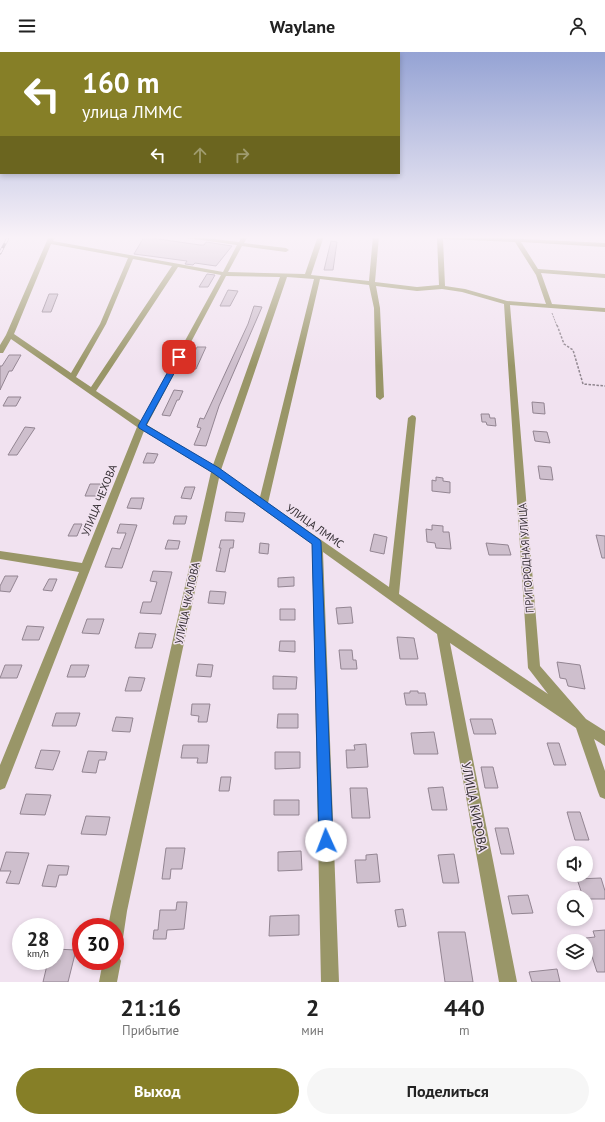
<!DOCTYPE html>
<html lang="ru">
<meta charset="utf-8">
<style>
:root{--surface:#fff;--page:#f6f6f6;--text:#222;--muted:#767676;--accent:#867f27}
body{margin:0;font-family:"PT Sans",sans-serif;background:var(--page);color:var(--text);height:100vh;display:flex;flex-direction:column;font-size:15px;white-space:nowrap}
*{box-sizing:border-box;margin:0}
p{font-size:13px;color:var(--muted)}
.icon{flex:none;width:22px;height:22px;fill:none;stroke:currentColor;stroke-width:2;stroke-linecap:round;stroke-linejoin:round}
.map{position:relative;height:930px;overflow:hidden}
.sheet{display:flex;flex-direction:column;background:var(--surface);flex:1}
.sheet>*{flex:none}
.hud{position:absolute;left:0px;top:0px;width:400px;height:122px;box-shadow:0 2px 6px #0003;background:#867f27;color:#fff;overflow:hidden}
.tools{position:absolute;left:557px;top:794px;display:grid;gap:8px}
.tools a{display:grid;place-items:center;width:36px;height:36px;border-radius:50%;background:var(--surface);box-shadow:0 2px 6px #0003;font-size:20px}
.speed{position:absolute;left:12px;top:866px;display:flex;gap:8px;font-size:20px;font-weight:700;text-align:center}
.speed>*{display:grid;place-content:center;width:52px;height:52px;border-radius:50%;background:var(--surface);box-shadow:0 2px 6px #0003;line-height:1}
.speed small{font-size:10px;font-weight:400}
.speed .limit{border:6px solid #d22;background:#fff;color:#111}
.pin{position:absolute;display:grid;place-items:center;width:34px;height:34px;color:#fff;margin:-17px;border-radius:8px;box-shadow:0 2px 6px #0006}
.me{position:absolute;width:44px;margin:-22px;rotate:358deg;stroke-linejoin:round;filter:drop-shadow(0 0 3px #0008)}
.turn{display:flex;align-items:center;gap:14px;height:84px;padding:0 16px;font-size:18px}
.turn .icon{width:52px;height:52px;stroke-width:2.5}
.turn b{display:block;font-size:28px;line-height:34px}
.lanes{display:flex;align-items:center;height:38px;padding:0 16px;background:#0003;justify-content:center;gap:20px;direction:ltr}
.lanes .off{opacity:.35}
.eta{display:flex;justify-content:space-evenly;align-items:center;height:68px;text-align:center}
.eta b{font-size:24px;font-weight:700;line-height:28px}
.primary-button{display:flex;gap:8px;margin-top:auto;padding:8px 16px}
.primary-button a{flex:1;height:46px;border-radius:24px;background:var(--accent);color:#fff;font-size:16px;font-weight:700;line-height:46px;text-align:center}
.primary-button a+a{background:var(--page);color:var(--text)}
header{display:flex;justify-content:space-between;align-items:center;height:52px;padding:0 16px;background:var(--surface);font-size:18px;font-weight:700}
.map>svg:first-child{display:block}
.building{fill:#cebfcd;stroke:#938592}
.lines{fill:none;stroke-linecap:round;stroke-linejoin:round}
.path-far1{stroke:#8e848d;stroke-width:1;stroke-dasharray:2 1;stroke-linecap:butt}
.path{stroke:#8e848d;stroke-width:1.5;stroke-dasharray:2.5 1.5;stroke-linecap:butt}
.minor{fill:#999668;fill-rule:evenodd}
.rail-casing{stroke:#514a50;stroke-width:3}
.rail{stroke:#f1e2f0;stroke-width:2;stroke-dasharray:5.5;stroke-linecap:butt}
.route{fill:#1a73e8;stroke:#114b97}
.labels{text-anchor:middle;stroke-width:3;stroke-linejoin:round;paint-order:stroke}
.street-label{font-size:11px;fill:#342e33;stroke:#f1e2f0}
.near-street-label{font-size:13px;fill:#342e33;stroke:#f1e2f0}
</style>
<header><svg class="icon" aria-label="menu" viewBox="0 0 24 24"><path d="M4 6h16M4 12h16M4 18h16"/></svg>Waylane<svg class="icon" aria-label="person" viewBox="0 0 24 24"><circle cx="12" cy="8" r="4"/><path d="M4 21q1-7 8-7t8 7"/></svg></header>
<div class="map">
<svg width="605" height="930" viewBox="0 0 605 930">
<rect width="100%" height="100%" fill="#f1e2f0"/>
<!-- building -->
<path class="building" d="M144 185 200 193H204L206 190 232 194 216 214 195 211 193 213 185 212 187 209 134 202Z
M331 189 337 190 333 218H324Z
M207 222 215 223 208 235H199Z
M228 238 238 239 230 254H220Z
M49 242H58L51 260H42Z
M254 254 262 255 219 354 206 394 194 393 201 376 197 375 200 366 204 367 248 272Z
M197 295H206L196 317 187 316Z
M9 303H21L12 319H9L0 338V314H2Z
M174 338 183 339 179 348H177L170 364 162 363Z
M8 345H21L16 354H3Z
M532 350 544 351 545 362 533 361Z
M481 362H489L490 366H495L496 374 487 373 486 370H482Z
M25 375 35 376 17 403H8Z
M533 379 547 380 550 391 535 389Z
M147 401 158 402 154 411H143Z
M538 414 551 415 553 428 540 427Z
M436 425 443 426V429L450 430V441L432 439V428L436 429Z
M90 432H104L100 444H85Z
M185 435H195L191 447 181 446Z
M131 446H144L141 457 127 456Z
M226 460 245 461 243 470 225 469Z
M175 464H187L185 472H173Z
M74 472H82L77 484H68Z
M120 472 137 473 122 516 105 515 112 496 120 497 126 481H117Z
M432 473 443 474V480H449L451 497 436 496 435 491 427 490 426 477 432 478Z
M374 482 387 485 384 502 370 499Z
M596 483 605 484V506H602Z
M168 488 180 489 178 497H165Z
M221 488H234L233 496H230L225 520 216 519 221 496H219Z
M260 491 269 492 268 502 259 501Z
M486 491 508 493 511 503H489Z
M153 519 172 520 161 562 140 561 143 550H151L157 530 150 529Z
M5 524H18L10 540 0 539V534Z
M294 525V534L278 535V526Z
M49 527H57L52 539 43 538Z
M210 539 226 540 224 552 208 551Z
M351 555 353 571 338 572 336 556Z
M280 557H295V568H280Z
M87 567H104L99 582 82 581Z
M27 574 44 575 39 588H22Z
M139 581 156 582 152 596H135Z
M397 585 414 586 418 607H400Z
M280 589H295V600L279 599Z
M339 598H352L353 608H356L357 617H341Z
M557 610 580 613 585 637 568 634 566 627 560 626Z
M198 612 213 613 211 625 196 624Z
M5 613H22L17 626H0Z
M71 613H89L85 625H67Z
M273 624 297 625 296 637H273Z
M129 625 145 626 141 639H125Z
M410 639H418V641H425L427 653H406L404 641H410Z
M192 652H210L207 670H198L199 664 191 663Z
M56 661H80L76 674H52Z
M278 662H298V676H277Z
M116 665 133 666 130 680 112 679Z
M470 667H492L496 682H474Z
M434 680 438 702H414L411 681Z
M547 691H559L566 713H554Z
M366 692 368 715 347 716 346 698H355L354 693Z
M183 693H209L207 711H197L198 706H181Z
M41 698 60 699 53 718 35 716Z
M88 699 107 700 105 708H99L96 721 82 720Z
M275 700H300V716L275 717Z
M481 715H493L498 736H485Z
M221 725H231L229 739H219Z
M443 735 447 758H432L428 736Z
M350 736H367L370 766H352Z
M26 742 51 743 45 763 20 762Z
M274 748H299V763H274Z
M567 760H580L589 788H575Z
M86 764 110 765 106 783 81 782Z
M495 776H508L514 802H501Z
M166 796H185L182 817H171L170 827H162Z
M301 799 302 818 278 819V800Z
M6 800 29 801 19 832 6 831 11 819H0Z
M377 802 380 830 357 831 355 808H366V803Z
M454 802 459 831H443L438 803Z
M48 813 69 814 67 823H59L56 835 42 834Z
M601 826 605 839V847H586V845H583L577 827Z
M528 843 533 861 512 862 508 844Z
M177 850H187L184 877 167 878 166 887H153L154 878H158L160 858H176Z
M403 857 406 874 398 875 395 858Z
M299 863V883L269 884 270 864Z
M605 878V920H597L586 886 595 885 593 879Z
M438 880H465L473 930H445Z
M55 897 76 898 68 930H43L48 909H55Z
M557 917 560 930H532L529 920Z"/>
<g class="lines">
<!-- path-far1 -->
<path class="path-far1" d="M552 261 557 274"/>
<!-- path -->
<path class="path" d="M557 273 564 292 573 298 583 332 605 334"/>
<!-- minor -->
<path class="minor" d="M49 184H55L53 189 223 220 237 193 173 184H190L239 190 242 184H248L244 191 286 196 289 198 286 200 242 194 228 220 305 222 318 184H324L311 223 369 229 373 184H379L375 230 417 235 439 233 437 186 422 184H461L605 191V195L521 190 538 217 605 222V226L541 221 552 252 605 256V260L510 253 540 614 586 667 605 679V694L594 687 605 719V747L600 745 598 740 576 676 450 591 517 930H499L437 582 323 500 339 930H321L312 492 219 426 127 859 123 886 121 892 115 894V875H108L111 859 211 420 144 379 7 731 5 736 0 738V713L79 520 0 507V499L82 511 137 375 11 287 3 301H0V293L6 283ZM443 187 515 190 536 223 546 252 507 249 465 237 445 234ZM51 192 128 206 100 272 71 321 14 282ZM133 207 172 214 91 335 76 325 106 272ZM178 215 221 223 141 369 96 339ZM226 224 280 225 213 413 147 373ZM287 225 314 227 260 445 221 418ZM320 227 369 233 374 256 376 345 380 348 384 345 380 256 376 234 417 239 442 237 462 240 504 252 528 616 548 642 399 542 416 366 415 364 412 363 408 366 389 535 268 451Z
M115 902 118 903 121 909 117 930H99L103 909H115Z"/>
<defs>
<path id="rail" d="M0 201 9 184"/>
</defs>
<!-- rail casing -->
<use href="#rail" class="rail-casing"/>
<!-- rail -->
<use href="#rail" class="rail"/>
</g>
<!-- sky -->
<linearGradient id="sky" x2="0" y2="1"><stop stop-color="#95a3d4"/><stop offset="0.59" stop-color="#f9f2f8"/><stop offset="1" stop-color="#f9f2f8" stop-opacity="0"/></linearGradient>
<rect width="605" height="314" fill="url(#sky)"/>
<!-- route -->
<path class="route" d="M179 303 183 305 146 373 219 416 320 488 321 490 333 789 330 794 326 796 321 794 319 789 312 492 213 421 139 376 138 374 176 305Z"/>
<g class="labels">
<!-- street labels -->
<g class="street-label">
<text transform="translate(99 448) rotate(-68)" y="4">УЛИЦА ЧЕХОВА</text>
<text transform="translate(315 474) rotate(35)" y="4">УЛИЦА ЛММС</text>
<text transform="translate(526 506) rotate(-94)" y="4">ПРИГОРОДНАЯ УЛИЦА</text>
<text transform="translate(187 551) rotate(-78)" y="4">УЛИЦА ЧКАЛОВА</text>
</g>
<!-- near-street labels -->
<g class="near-street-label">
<text transform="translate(475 755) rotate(79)" y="5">УЛИЦА КИРОВА</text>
</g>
</g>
</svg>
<div class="tools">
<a><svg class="icon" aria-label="sound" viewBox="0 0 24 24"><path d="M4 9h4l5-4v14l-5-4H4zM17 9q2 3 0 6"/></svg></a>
<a><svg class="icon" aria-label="search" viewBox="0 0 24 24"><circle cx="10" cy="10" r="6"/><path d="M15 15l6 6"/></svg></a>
<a><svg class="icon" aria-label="layers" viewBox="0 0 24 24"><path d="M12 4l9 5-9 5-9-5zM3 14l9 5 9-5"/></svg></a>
</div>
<div class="speed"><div>28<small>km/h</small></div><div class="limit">30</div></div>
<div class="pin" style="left:179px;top:305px;background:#d93025"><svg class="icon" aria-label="arrive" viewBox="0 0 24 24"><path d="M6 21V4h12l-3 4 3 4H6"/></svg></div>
<svg class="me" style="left:326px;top:789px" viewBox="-20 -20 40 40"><circle r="19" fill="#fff"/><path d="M0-13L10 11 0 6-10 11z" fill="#1a73e8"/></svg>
<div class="hud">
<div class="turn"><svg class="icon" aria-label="left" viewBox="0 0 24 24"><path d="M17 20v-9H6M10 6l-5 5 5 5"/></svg><div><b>160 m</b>улица ЛММС</div></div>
<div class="lanes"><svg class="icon" aria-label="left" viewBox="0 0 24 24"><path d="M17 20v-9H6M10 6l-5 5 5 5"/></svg><svg class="icon off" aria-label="ahead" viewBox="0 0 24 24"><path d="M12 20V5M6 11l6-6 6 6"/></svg><svg class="icon off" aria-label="right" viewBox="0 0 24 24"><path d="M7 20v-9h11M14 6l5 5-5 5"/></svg></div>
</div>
</div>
<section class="sheet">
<div class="eta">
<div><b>21:16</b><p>Прибытие</p></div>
<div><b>2</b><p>мин</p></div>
<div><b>440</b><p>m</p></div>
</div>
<div class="primary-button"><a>Выход</a><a>Поделиться</a></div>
</section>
